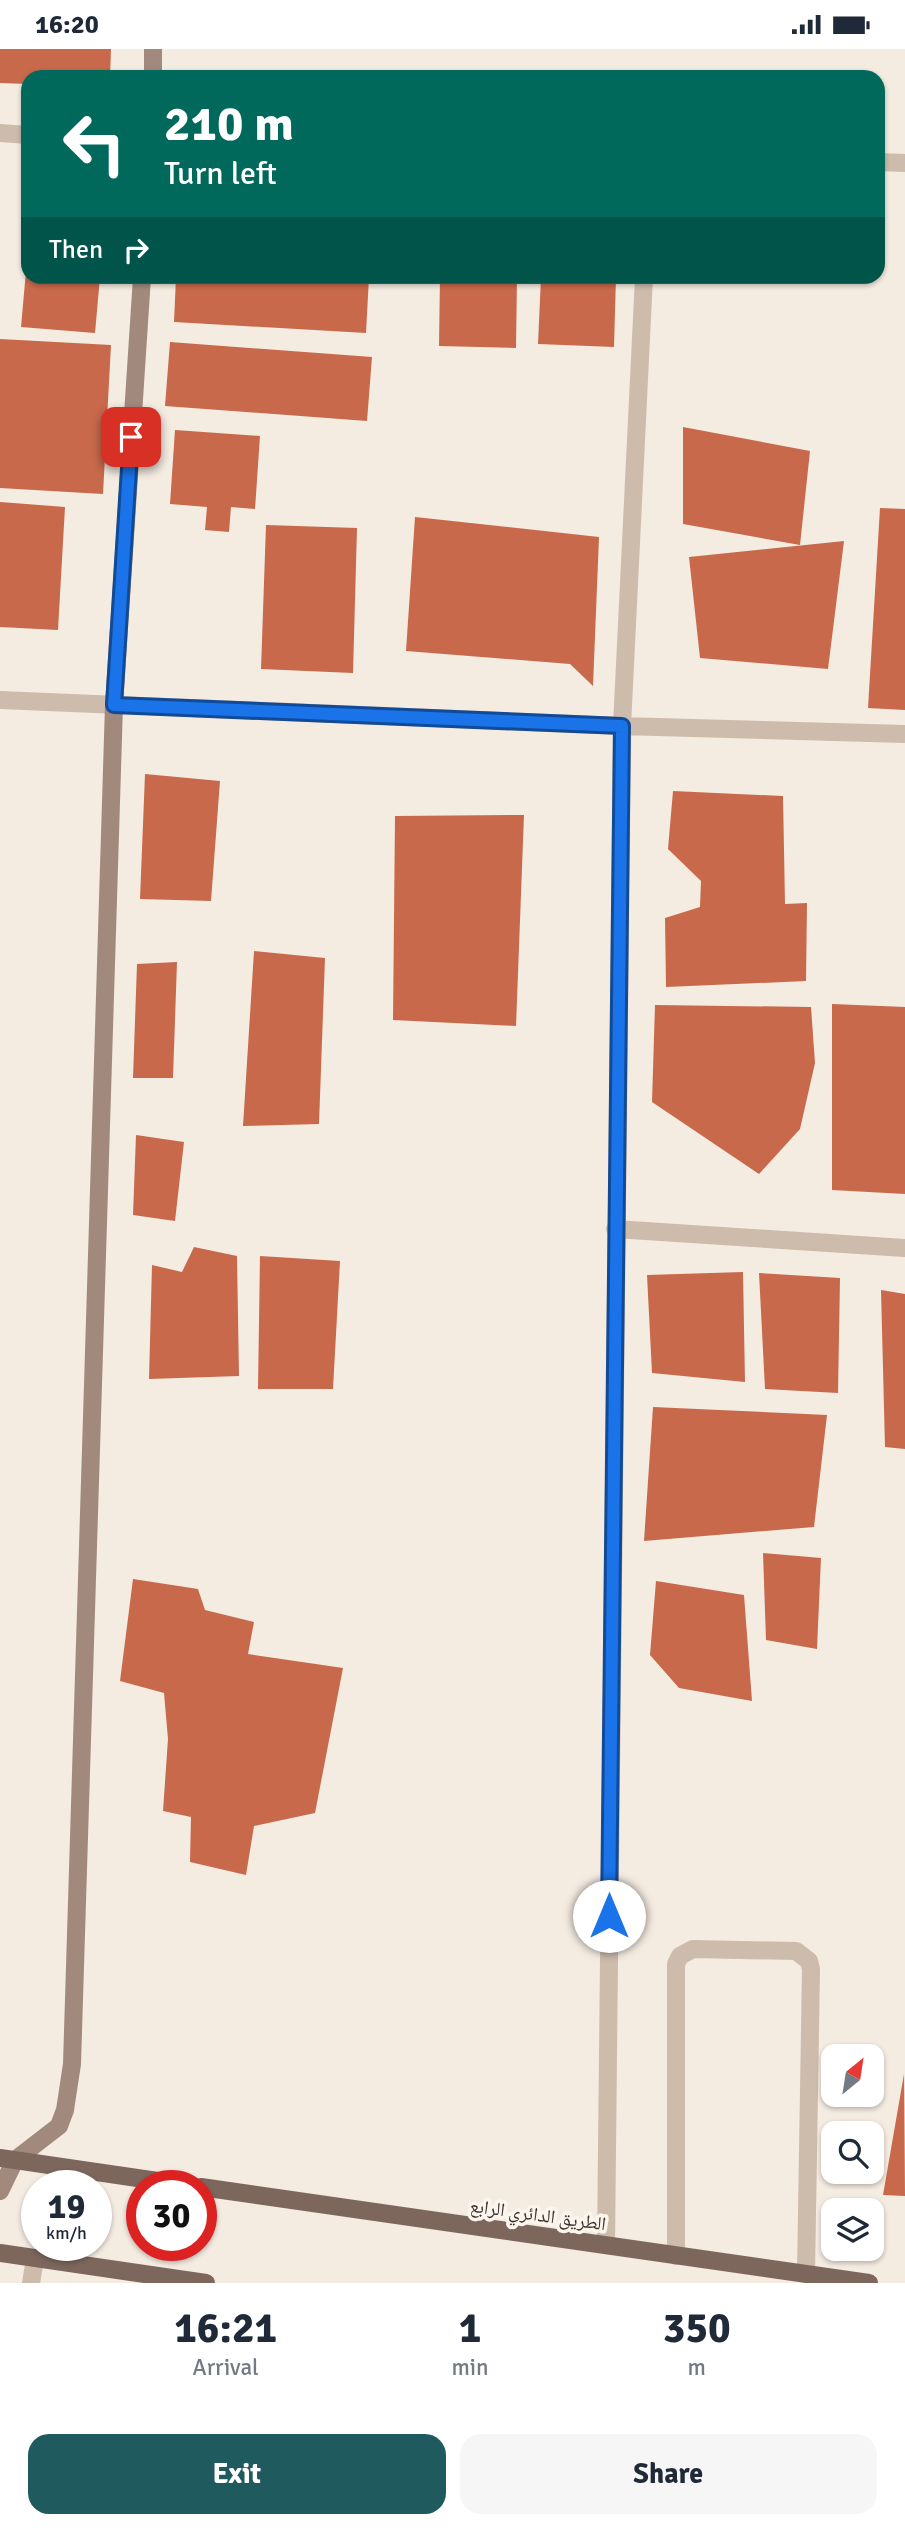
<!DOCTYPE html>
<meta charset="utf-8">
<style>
:root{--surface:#fff;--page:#f6f6f7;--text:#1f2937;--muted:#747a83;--accent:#1f5a5e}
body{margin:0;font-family:Signika,"Noto Naskh Arabic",sans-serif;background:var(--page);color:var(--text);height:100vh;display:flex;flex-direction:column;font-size:26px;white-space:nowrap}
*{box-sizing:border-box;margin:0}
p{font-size:23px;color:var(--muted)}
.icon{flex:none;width:38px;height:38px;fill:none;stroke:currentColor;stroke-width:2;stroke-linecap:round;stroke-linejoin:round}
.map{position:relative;height:2234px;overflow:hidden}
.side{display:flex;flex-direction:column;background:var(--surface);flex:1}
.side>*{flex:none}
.banner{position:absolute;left:21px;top:21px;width:864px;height:214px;border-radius:21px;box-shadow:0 2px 5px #0004;background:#00695c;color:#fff;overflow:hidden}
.needle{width:46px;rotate:30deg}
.fabs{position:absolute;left:821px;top:1995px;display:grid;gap:14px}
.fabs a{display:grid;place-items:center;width:63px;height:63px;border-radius:14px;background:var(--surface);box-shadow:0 2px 5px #0004;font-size:35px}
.speed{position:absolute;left:21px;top:2121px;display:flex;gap:14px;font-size:35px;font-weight:700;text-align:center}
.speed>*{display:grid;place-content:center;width:91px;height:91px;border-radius:50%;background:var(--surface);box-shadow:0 2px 5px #0004;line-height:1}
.speed small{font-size:18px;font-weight:400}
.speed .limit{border:10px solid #d22;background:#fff;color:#111}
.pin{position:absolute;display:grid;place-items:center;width:60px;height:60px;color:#fff;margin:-30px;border-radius:14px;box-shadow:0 4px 10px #0006}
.me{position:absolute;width:77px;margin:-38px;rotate:0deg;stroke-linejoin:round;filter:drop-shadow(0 0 5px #0008)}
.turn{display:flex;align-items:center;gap:24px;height:147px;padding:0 28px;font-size:32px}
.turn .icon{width:91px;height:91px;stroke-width:2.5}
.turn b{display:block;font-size:49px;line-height:60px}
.then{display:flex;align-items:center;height:66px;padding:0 28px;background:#0003;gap:14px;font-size:26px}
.eta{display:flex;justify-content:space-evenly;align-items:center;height:119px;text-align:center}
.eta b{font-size:42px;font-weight:700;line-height:49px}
.button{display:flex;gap:14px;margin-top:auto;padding:14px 28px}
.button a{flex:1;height:80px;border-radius:21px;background:var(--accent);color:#fff;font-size:28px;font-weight:700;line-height:80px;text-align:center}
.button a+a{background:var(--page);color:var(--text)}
.status{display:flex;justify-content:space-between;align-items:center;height:49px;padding:0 35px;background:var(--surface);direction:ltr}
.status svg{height:19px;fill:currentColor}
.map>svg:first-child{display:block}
.building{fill:#c8694b}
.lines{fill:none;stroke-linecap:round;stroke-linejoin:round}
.lane{stroke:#cdbbac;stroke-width:18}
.street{stroke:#cdbbac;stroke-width:18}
.secondary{stroke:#a18a7d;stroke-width:18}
.primary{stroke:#7d675c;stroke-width:18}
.route-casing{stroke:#114b97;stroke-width:18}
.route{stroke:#1a73e8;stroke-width:12}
.labels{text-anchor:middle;stroke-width:7;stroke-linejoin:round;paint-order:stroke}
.street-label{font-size:19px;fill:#3b302b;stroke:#fbf5ee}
</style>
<div class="status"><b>16:20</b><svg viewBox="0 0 49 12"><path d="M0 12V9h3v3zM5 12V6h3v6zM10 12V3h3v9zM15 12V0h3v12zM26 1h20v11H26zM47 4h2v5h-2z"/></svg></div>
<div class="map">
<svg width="905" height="2234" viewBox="0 0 905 2234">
<rect width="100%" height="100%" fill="#f4ebe1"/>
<!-- building -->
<path class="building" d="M0 0H111L110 28H28V35L0 34Z
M26 222 28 228H100L95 284 21 278Z
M176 228H369L366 284 174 273Z
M440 228H517L516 299 439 297Z
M541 228H616L614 298 538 295Z
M0 290 111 296 103 445 0 439Z
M170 293 372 308 367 372 165 357Z
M683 378 810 402 800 496 683 475Z
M175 381 260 387 255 460 231 458 229 483 205 481 207 458 170 455Z
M0 453 65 458 58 581 0 578Z
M880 459 905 460V661L868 659Z
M415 468 599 488 593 637 570 615 406 602Z
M266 476 357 479 353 624 261 620Z
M844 492 828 620 700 609 689 508Z
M145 725 220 732 211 852 140 850Z
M673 742 783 747 785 855 807 854 806 932 666 938 665 869 700 858 701 832 668 800Z
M524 766 516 977 393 971 395 767Z
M254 902 325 909 319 1075 243 1077Z
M177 913 173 1029H133L137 915Z
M832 955 905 958V1145L832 1141Z
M655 956 811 958 815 1014 800 1080 759 1125 652 1053Z
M136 1086 184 1093 175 1172 133 1166Z
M194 1198 237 1207 239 1327 149 1330 152 1216 182 1223Z
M260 1207 340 1212 333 1340H258Z
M743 1223 745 1333 652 1324 647 1226Z
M759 1224 840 1229 838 1344 765 1340Z
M881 1241 905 1245V1400L885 1398Z
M653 1358 827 1366 814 1478 644 1492Z
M763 1504 821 1509 817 1600 766 1591Z
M133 1530 198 1540 205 1561 254 1573 248 1605 343 1619 315 1764 254 1777 246 1826 190 1813 191 1768 163 1762 168 1690 164 1644 120 1632Z
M656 1532 744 1546 752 1652 679 1639 650 1606Z
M904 2025 905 2147 883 2146Z"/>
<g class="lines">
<!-- lane -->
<path class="lane" d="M676 2207V1915L680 1907 693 1900 796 1902 809 1912 811 1920 806 2225
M31 2234 35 2210"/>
<!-- street -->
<path class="street" d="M0 84 28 86
M878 113 905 114
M0 651 622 677 905 685
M615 1180 905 1199
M606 2196 622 677 644 228"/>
<!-- secondary -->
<path class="secondary" d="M153 28V0
M0 2142 15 2111 59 2077 65 2061 72 2015 114 656 142 228"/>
<!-- primary -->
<path class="primary" d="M0 2109 192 2137
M201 2138 869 2234
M0 2204 206 2234"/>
</g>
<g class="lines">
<defs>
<path id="route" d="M131 388 114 656 622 677 609 1867"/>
</defs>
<!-- route casing -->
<use href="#route" class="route-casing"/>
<!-- route -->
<use href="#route" class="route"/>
</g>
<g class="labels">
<!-- street labels -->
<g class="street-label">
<text transform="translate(538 2165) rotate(8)" y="7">الطريق الدائري الرابع</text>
</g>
</g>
</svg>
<div class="fabs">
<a><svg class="needle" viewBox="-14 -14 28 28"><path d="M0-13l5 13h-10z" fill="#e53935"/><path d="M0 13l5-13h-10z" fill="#747a83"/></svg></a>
<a><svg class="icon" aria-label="search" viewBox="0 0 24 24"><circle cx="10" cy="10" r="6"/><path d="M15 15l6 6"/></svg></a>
<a><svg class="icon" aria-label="layers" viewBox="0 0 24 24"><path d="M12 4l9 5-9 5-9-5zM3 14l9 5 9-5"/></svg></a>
</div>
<div class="speed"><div>19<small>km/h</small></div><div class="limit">30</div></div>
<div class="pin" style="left:131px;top:388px;background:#d93025"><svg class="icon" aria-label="arrive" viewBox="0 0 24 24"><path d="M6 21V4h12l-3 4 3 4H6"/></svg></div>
<svg class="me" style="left:609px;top:1867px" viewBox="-20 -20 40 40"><circle r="19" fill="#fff"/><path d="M0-13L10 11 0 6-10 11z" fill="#1a73e8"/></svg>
<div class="banner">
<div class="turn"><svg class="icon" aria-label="left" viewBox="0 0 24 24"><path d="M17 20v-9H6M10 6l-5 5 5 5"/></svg><div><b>210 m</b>Turn left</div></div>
<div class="then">Then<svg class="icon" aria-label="right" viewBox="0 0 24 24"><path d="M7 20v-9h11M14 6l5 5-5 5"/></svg></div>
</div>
</div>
<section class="side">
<div class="eta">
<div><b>16:21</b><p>Arrival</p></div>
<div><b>1</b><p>min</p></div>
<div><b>350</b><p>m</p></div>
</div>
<div class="button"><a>Exit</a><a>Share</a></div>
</section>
